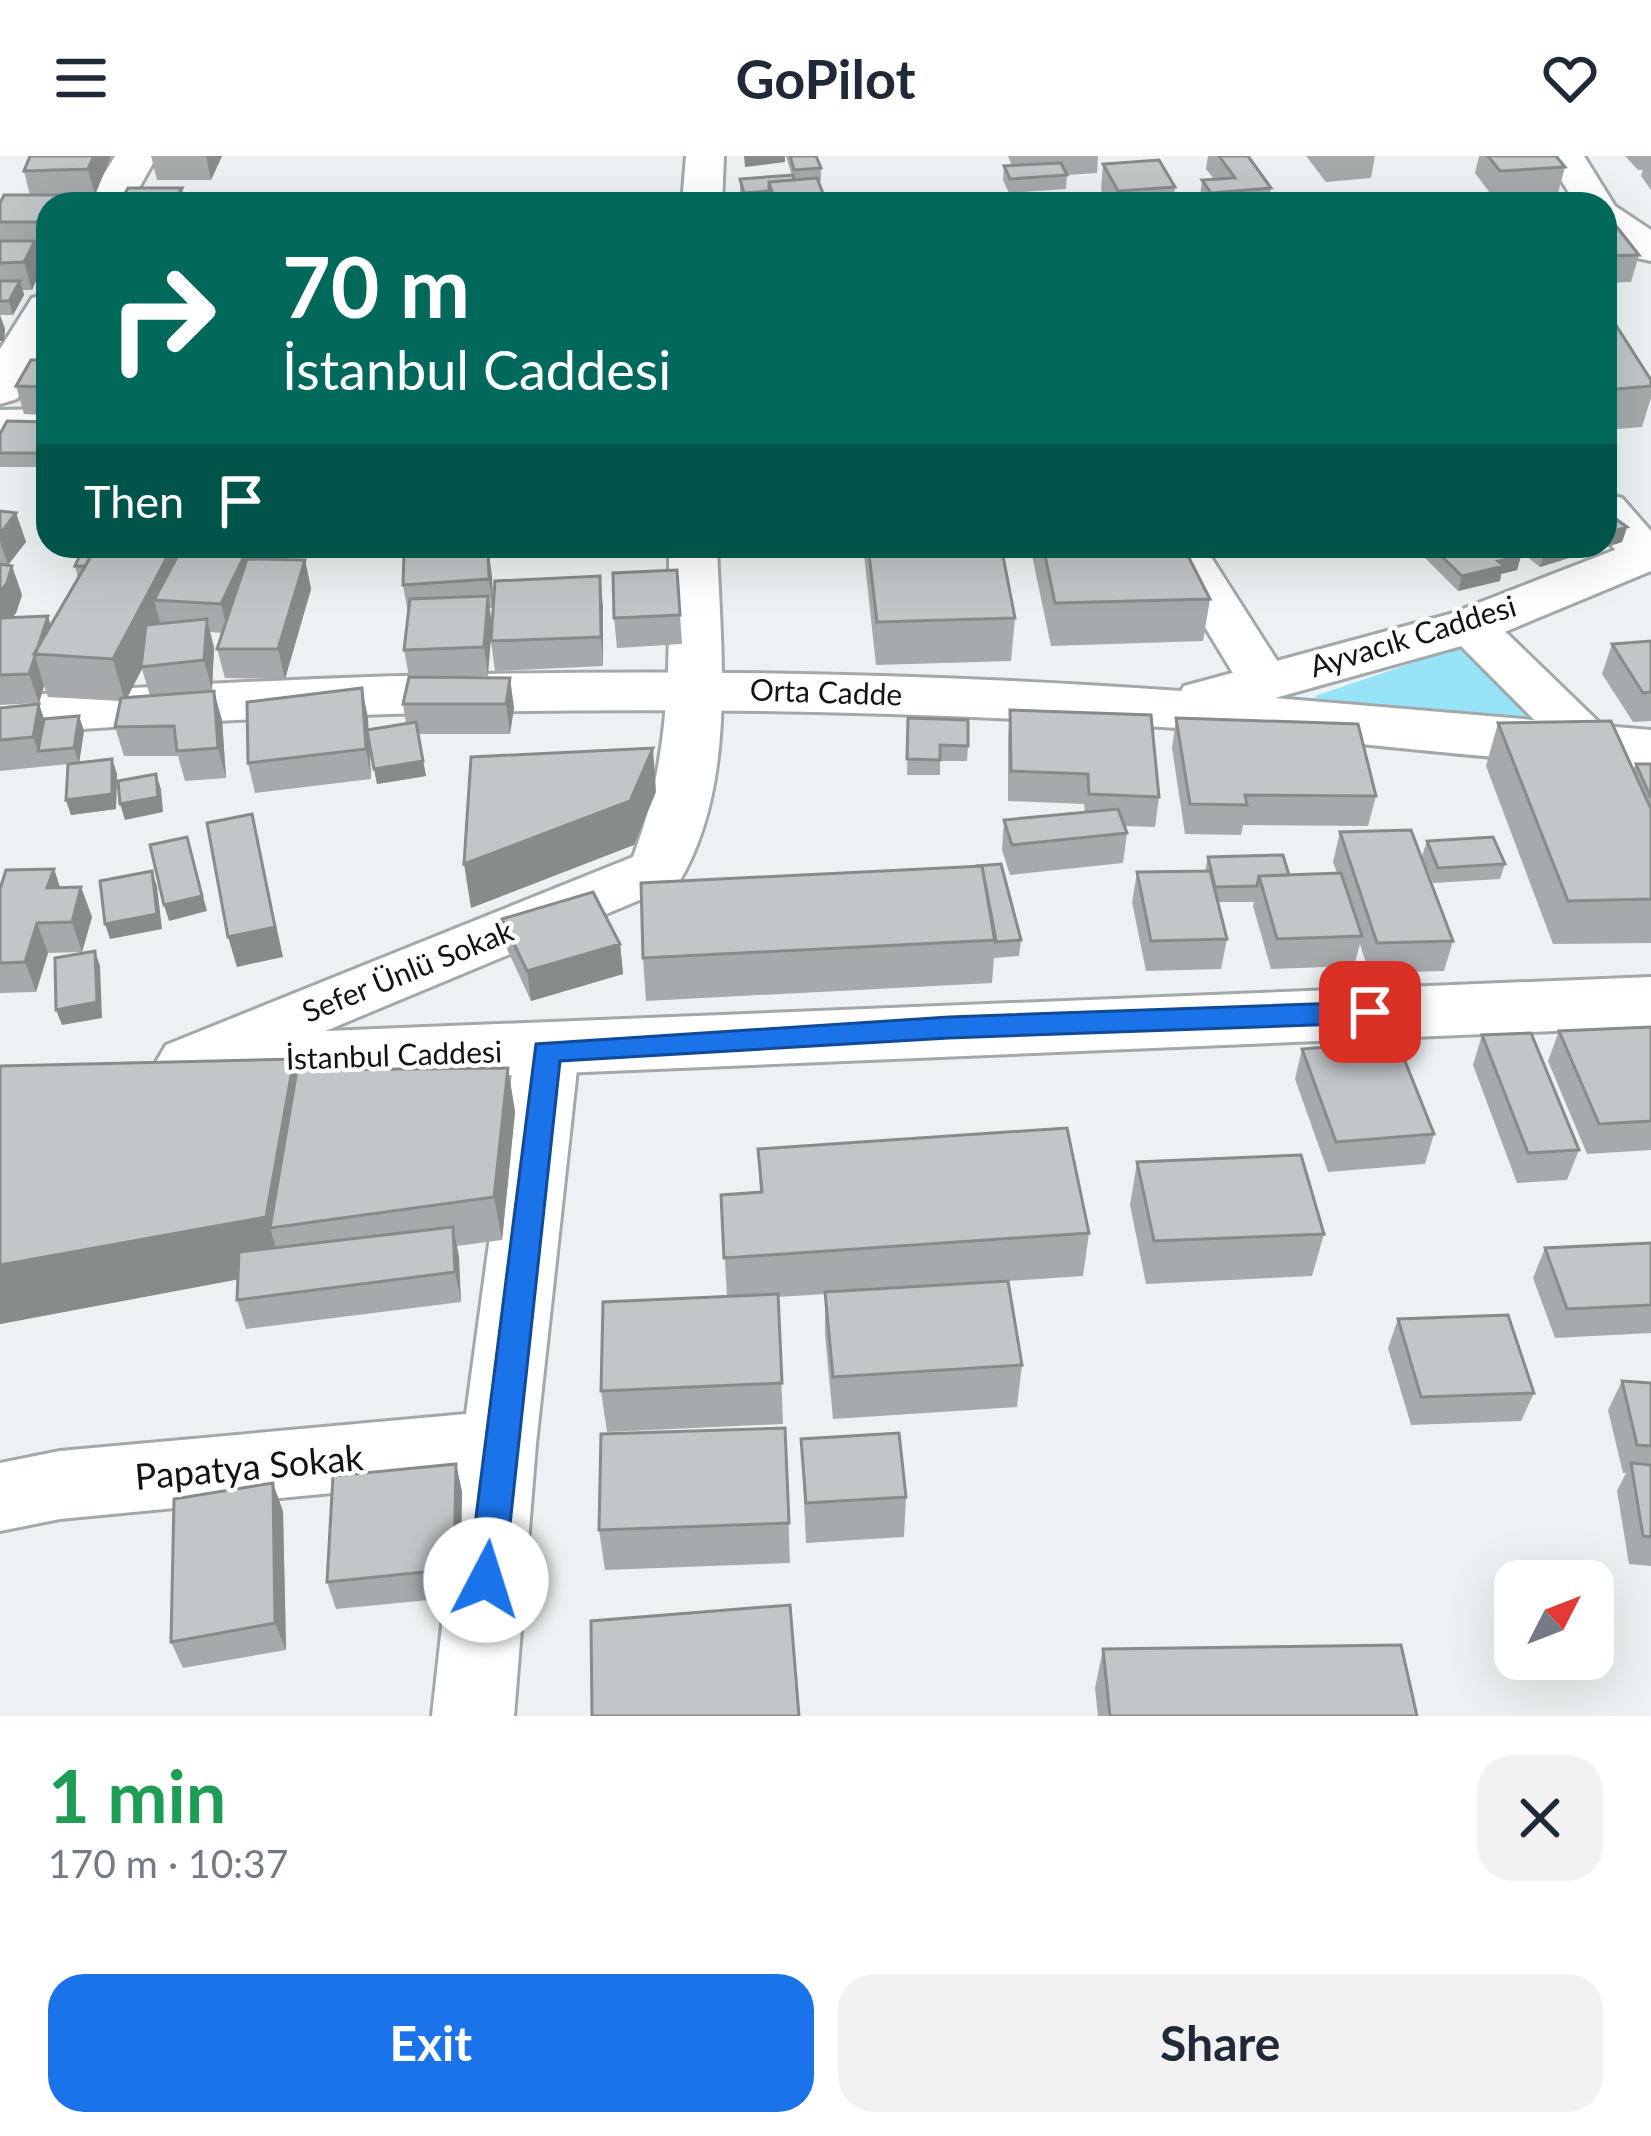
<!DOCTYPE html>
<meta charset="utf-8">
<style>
:root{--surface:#fff;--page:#f2f2f3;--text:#1f2937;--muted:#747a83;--accent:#1a73e8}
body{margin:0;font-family:Lato,sans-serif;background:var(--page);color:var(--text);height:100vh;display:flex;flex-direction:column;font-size:45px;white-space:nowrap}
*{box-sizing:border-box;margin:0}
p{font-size:39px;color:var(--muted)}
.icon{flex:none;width:66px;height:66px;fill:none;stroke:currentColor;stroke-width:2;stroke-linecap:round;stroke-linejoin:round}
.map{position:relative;height:1560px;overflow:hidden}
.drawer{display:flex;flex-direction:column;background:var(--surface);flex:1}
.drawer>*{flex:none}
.top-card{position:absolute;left:36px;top:36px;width:1581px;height:366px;border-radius:36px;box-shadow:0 12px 48px #0002;background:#00695c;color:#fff;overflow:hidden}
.needle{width:78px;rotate:48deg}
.tools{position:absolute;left:1494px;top:1404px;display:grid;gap:24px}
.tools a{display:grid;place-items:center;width:120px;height:120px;border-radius:24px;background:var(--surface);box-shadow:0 12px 48px #0002;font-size:60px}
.pin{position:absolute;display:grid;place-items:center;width:102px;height:102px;color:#fff;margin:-51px;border-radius:24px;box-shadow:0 6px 18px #0006}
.me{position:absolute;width:132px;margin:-66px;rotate:5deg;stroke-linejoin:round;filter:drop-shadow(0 0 9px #0008)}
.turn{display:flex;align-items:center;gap:42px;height:252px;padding:0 48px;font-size:54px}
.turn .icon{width:156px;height:156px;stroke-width:2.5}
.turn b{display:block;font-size:84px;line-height:102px}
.then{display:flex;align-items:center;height:114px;padding:0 48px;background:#0003;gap:24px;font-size:45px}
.round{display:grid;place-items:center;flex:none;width:126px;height:126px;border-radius:36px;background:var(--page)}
.summary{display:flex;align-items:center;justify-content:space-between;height:204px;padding:0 48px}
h1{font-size:72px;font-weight:700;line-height:90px;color:#1e9e55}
.cta{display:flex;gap:24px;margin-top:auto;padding:24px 48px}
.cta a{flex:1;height:138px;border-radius:36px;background:var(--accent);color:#fff;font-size:48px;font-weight:700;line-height:138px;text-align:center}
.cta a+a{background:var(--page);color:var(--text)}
header{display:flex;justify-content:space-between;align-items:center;height:156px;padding:0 48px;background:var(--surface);font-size:54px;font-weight:700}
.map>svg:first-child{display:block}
.green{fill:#97e4f8}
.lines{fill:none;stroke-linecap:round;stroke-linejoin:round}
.minor-casing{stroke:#a3a9aa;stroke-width:6}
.tertiary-casing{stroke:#a3a9aa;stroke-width:6}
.primary-casing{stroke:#a3a9aa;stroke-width:6}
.trunk-casing{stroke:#a3a9aa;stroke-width:6}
.minor{fill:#fff;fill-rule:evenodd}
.tertiary{fill:#fff;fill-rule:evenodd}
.primary{fill:#fff;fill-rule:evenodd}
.trunk{fill:#fff;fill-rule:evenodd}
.wall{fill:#a6aaac;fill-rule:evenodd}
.shaded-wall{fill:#878b8c}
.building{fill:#c1c6c8;stroke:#878b8c;stroke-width:3}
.route{fill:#1a73e8;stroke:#114b97;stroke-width:3}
.labels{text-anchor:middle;stroke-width:9;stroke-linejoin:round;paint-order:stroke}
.street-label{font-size:30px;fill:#111314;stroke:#fff}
.near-street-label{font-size:36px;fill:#111314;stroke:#fff}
</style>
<header><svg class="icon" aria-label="menu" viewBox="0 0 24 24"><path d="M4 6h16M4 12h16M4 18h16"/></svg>GoPilot<svg class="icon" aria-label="heart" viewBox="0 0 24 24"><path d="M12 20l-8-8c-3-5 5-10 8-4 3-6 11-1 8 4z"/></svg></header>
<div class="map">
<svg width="1651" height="1560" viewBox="0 0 1651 1560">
<rect width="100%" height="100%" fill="#ecf2f3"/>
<!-- green -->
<path class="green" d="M1471 487 1544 573 1325 558 1315 540Z"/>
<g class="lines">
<defs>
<path id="minor" d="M686 0H724L722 48H682Z
M1546 0H1584L1615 50 1651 74V105L1637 102 1605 78V48H1576Z
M48 253V281L0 282V254Z
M1605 338 1622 342 1651 375V410L1627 407 1605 382Z
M669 390H717C721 499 737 630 678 728L210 923 188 930 166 923 156 906 166 889 633 701C673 595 669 502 669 390Z
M1156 390H1204L1290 525 1283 537 1264 541 1245 537Z
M1470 455 1488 459 1612 579 1651 643V711L1631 706 1571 601 1452 481 1444 470 1452 459Z
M547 871 569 878 579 895 536 1288 514 1560H432L458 1325 60 1363 0 1375V1307L60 1295 466 1258 515 895 525 878Z"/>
<path id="tertiary" d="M1651 380V415L1490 482 1275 542 1651 574V612C1487 605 1325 581 1162 571 775 546 387 549 0 579V541C393 512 788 507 1181 535L1184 530 1450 458Z"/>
<path id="primary" d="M115 0H157L130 48H86Z
M48 89V115L0 116V90Z
M48 138V192L17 243 0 248V193L32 142Z"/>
<path id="trunk" d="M1651 821V871L207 932 182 925 172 906 182 887 207 880Z"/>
</defs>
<!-- minor casing -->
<use href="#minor" class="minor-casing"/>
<!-- tertiary casing -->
<use href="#tertiary" class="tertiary-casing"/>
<!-- primary casing -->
<use href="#primary" class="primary-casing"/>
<!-- trunk casing -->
<use href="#trunk" class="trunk-casing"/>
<!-- minor -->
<use href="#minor" class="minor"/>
<!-- tertiary -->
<use href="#tertiary" class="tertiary"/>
<!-- primary -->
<use href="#primary" class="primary"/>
<!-- trunk -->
<use href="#trunk" class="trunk"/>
</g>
<!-- wall -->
<path class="wall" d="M30 0 104 14V16L95 39 62 40 64 48H48V93H37L42 111 32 134H23L24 139 13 159H0L5 173 4 185H0V47L30 39 24 15Z
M151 0H222L211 24H157Z
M786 0H816L821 12V25H819L827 48H744L740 36V23L792 20Z
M1008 0H1098L1097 17 1067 19 1066 33 1009 37 1003 24 1004 10H1012Z
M1208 0H1248L1271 32 1269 48H1199L1202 24 1214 23 1206 13Z
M1306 0H1375L1371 22 1326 26Z
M1479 0H1556L1565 11 1558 37 1493 41 1475 17Z
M1625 0H1651V34L1641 20 1643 14H1638Z
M1103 8 1175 31 1173 48H1108L1101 34Z
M1605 56 1639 99 1631 126 1605 127Z
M1605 152 1651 224V242L1642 271 1605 274Z
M48 204V259L24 258 16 230Z
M48 266 44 311H0V278Z
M0 355 16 357 26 386 8 409 12 410 22 439 16 457 12 462 51 470 78 422 75 410 251 403 305 404 311 433 285 523 225 522 217 493 223 477 210 476 214 492 212 534 162 539 222 564 226 622 185 625 178 600H124L115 571 120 545 48 541 44 530 39 547 0 549ZM142 513 150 540 127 542Z
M1627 371 1622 386 1587 397 1583 394 1582 398 1540 411 1513 390H1605Z
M863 390H1001L1015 462 1011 505 876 509Z
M1030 390H1183L1210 443 1203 485 1051 490Z
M1291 390H1327L1312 401Z
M1425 390H1510L1521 400 1517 414 1501 418 1500 425 1458 435 1423 400Z
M677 414 682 488 617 492 614 462Z
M492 420 493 452H489L488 520 458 521 514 551 510 578H418L426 620 377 628 369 582 371 623 255 637 248 607 368 562V573L406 567 403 548 409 521 404 494 408 457 403 429Z
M603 450V510L495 515 491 485Z
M1651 485V565L1633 566 1602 518 1612 488Z
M39 548 44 563 79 560 84 575 79 607 112 603 117 618 116 653 71 659 66 644 68 608 0 615V552Z
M1010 554 1159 641 1155 671 1124 670 1127 677 1123 707 1010 719 1002 694 1004 664 1085 656 1084 648 1008 645V583Z
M908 562 968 590 967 605H940V619H907Z
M1176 562 1376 640 1368 670 1243 669 1241 679 1185 678 1172 592Z
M1498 567 1633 614 1636 608H1651V787L1553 788 1486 610Z
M1340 676 1453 785 1444 815 1369 817 1360 788 1354 810 1271 813 1253 750 1254 746H1218L1227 783 1221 813 1146 815 1132 746 1137 716 1205 715 1208 701 1289 719 1337 717 1333 706Z
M1427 685 1505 708 1500 723 1433 727 1422 700Z
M54 713 60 732 81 731 92 761 82 796 48 797 36 836 0 837V733Z
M641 727 1021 784 1019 800 994 802 992 827 646 845 643 802Z
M502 763 620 788 623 818 531 845 507 793Z
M1651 871V994L1587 998 1548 905 1559 875Z
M1482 879 1579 994 1567 1024 1517 1027 1473 909Z
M1302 893 1434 978 1425 1008 1328 1016 1295 923Z
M0 910 297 914 508 912 515 956 502 1084 457 1090 461 1146 246 1173 237 1144 238 1123 0 1168Z
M758 993 1089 1077 1083 1120 1008 1125 1022 1209 1017 1251 833 1263 825 1178V1138L778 1141 783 1268 607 1276 601 1235 727 1140 721 1039 760 1036Z
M1137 1006 1324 1078 1312 1120 1146 1128 1130 1049Z
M1651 1087V1177L1555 1182 1533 1122 1545 1092Z
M1398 1163 1534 1237 1521 1265 1411 1269 1388 1192Z
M1622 1225 1651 1227V1410L1629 1408 1617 1335 1626 1317H1623L1608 1254Z
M785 1272 790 1407 605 1414 599 1374Z
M801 1283 906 1341 904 1381 806 1387Z
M456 1308 462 1336 460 1441 336 1453 327 1426Z
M283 1355 286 1494 183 1512 171 1486Z
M1103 1493 1417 1560H1098L1095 1532Z"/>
<!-- shaded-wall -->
<path class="shaded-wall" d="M94 0H111L95 39 88 13Z
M206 0H222L211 24Z
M744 0H785V6L745 11Z
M182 32 185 48H173Z
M35 85 42 111 32 134 24 106Z
M20 125 24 139 13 159 9 145Z
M0 159 5 173 4 185H0Z
M48 281V304L44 311 40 297Z
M16 357 26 386 8 409 0 386V378Z
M1627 371 1622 386 1587 397 1589 390H1605V378Z
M173 390H185L154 444 162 473 141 511 142 513 125 546 113 503Z
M1314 390H1327L1312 401Z
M1565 390H1584L1582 398 1540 411 1544 397Z
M488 391 492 420 493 452 489 423Z
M248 392 255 421 228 477 221 448Z
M1521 400 1517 414 1501 418 1500 425 1458 435 1462 420 1498 405Z
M305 404 311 433 285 523 278 493Z
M12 410 22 439 16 457 0 478V436Z
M600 420 603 450V510L601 481Z
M488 440 492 469 488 520 484 491Z
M48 460 57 490 35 498Z
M207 463 214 492 212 534 204 504Z
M35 500 44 530 39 547 29 518Z
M510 522 514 551 510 578 506 548Z
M362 532 368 562 371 623 366 593Z
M214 535 222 564 226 622 218 592Z
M39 548 49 578 38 595 33 581Z
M79 560 84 575 79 607 74 592Z
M653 592 656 636 634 689 471 752 464 708Z
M112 603 117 618 116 653 71 659 66 644Z
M423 605 426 620 377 628 374 613Z
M156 618 161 633 163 656 125 664 120 648Z
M252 658 283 801 237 811 228 781Z
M187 681 207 755 169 765 164 749Z
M54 713 64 743 47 732Z
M152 715 157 730 162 773 110 783 105 768Z
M81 731 92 761 82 796 72 766Z
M37 767 48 797 36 836 25 806Z
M620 788 623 818 531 845 527 815Z
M95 795 100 810 102 862 62 869 56 854Z
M294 903 309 958 270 1072 283 1115 0 1168V1109Z
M508 912 515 956 502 1084 494 1041Z
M453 1071 459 1100 461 1146 455 1116Z
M456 1308 462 1336 460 1441 454 1413Z
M273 1327 283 1355 286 1494 275 1467Z"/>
<!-- building -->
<path class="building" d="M30 0H94L88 13 24 15Z
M790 0H816L821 12 794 14Z
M1219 0H1248L1271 32 1211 37 1202 24 1235 22Z
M1488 0H1556L1565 11 1500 15Z
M1159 4 1175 31 1118 35 1103 8Z
M1061 7 1067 19 1010 23 1004 10Z
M793 19 794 24 769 26V35L744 37 740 23Z
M817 22 827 48H776L769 26Z
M128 32H182L173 48H119Z
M4 39H62L57 48H48V66H0V47Z
M952 39 958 48H885Z
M192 44H223L221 48H190Z
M1605 56 1639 99 1605 100Z
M0 85H35L24 106 0 107Z
M0 125H20L9 145H0Z
M1605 152 1651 224V230L1605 234Z
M31 204H48V231L16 230Z
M7 265 48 266V281L40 297H0V278Z
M0 355 16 357 0 378Z
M1605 355 1627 371 1605 378Z
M84 390H97L85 410H75Z
M97 390H173L113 503 34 498Z
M183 390 248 392 221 448 154 444Z
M868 390H1001L1015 462 877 466Z
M1043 390H1183L1210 443 1055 447Z
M1431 390H1510L1521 400 1498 405 1504 410 1462 420Z
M1536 390H1565L1544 397Z
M488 391 489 423 403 429 404 397Z
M247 403 305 404 278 493H217Z
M0 408 12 410 7 427 0 436Z
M677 414 680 459 614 462 613 417Z
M600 420 601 481 491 485 495 425Z
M488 440 484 491 404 494 410 443Z
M48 460 29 518 0 519V462Z
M207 463 204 504 141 511 146 469Z
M1651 485V536L1643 537 1612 488Z
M409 521 510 522 506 548H403Z
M362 532 366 593 248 607 247 546Z
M214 535 218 592 177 595 174 570 115 571 121 542Z
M39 548 33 581 0 584V552Z
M1010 554 1151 559 1159 641 1089 638 1088 618 1011 615Z
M79 560 74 592 38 595 44 563Z
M908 562 968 564V590L940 589V604L907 603Z
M1176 562 1358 568 1376 640 1245 639 1247 649 1190 648Z
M1611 565 1651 653V743L1568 745 1498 567Z
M416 566 423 605 374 613 367 574Z
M653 592 630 645 464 708 471 601Z
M112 603V638L66 644 68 608Z
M1636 608H1651V642Z
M156 618 158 641 120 648 118 625Z
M1118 653 1127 677 1012 689 1004 664Z
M252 658 275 771 228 781 207 667Z
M1411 674 1453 785 1377 787 1340 676Z
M187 681 202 740 164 749 150 689Z
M1493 681 1505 708 1438 712 1427 685Z
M1283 699 1289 719 1259 720 1257 730 1215 731 1208 701Z
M1001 708 1021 784 995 786 982 710H975Z
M982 710 996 784 643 802 641 727Z
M54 713 47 732 81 731 72 766 37 767 25 806 0 807V733L6 714Z
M152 715 157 758 105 768 100 725Z
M1210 715 1227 783 1151 785 1137 716Z
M1341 717 1362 780 1277 783 1259 720Z
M593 736 620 788 527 815 502 763Z
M95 795 97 846 56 854 55 802Z
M1651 871V965L1599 968 1559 875Z
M1531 877 1579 994 1528 997 1482 879Z
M1397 885 1434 978 1336 986 1302 893Z
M294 903 266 1061 0 1109V910Z
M508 912 494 1041 270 1072 297 914Z
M1067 972 1089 1077 724 1102 721 1039 762 1036 758 993Z
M1301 999 1324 1078 1154 1085 1137 1006Z
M453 1071 455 1116 237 1144 239 1096Z
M1651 1087V1149L1567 1153 1545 1092Z
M1008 1125 1022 1209 833 1221 825 1136Z
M778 1138 782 1227 601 1235 603 1146Z
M1508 1159 1534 1237 1421 1241 1398 1163Z
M1622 1225 1651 1227V1290L1637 1289Z
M785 1272 789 1367 599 1374 601 1278Z
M899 1277 906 1341 806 1347 801 1283Z
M1631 1307 1651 1309V1381L1643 1380Z
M456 1308 454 1413 327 1426 333 1320Z
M273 1327 275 1467 171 1486 174 1343Z
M790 1449 799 1560H592L591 1465Z
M1401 1489 1417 1560H1110L1103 1493Z"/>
<!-- route -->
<path class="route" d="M1370 846 1384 856 1370 867 949 882 560 905 504 1424 499 1436 486 1441 473 1436 468 1424 536 888 949 861Z"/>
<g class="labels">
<!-- street labels -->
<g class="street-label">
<text transform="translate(1413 481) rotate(-17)" y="10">Ayvacık Caddesi</text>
<text transform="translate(826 537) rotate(2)" y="10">Orta Cadde</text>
<text transform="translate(408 816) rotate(-22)" y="10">Sefer Ünlü Sokak</text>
<text transform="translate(394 900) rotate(-2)" y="10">İstanbul Caddesi</text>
</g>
<!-- near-street labels -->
<g class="near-street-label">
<text transform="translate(249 1311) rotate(-5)" y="13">Papatya Sokak</text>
</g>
</g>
</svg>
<div class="tools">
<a><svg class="needle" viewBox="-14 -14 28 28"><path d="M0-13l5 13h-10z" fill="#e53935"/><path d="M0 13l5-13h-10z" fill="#747a83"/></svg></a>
</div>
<div class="pin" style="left:1370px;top:856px;background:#d93025"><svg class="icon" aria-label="arrive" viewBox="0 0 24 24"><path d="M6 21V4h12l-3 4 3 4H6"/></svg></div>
<svg class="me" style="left:486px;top:1424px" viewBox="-20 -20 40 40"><circle r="19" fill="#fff"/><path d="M0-13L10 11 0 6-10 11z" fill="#1a73e8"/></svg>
<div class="top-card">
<div class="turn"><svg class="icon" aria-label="right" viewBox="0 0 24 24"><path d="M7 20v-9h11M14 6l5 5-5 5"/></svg><div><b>70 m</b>İstanbul Caddesi</div></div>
<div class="then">Then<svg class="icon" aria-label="arrive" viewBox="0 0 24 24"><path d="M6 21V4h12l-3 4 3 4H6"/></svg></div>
</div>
</div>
<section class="drawer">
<div class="summary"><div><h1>1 min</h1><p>170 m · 10:37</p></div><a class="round"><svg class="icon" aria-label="close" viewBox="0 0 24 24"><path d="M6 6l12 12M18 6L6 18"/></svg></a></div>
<div class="cta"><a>Exit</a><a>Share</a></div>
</section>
